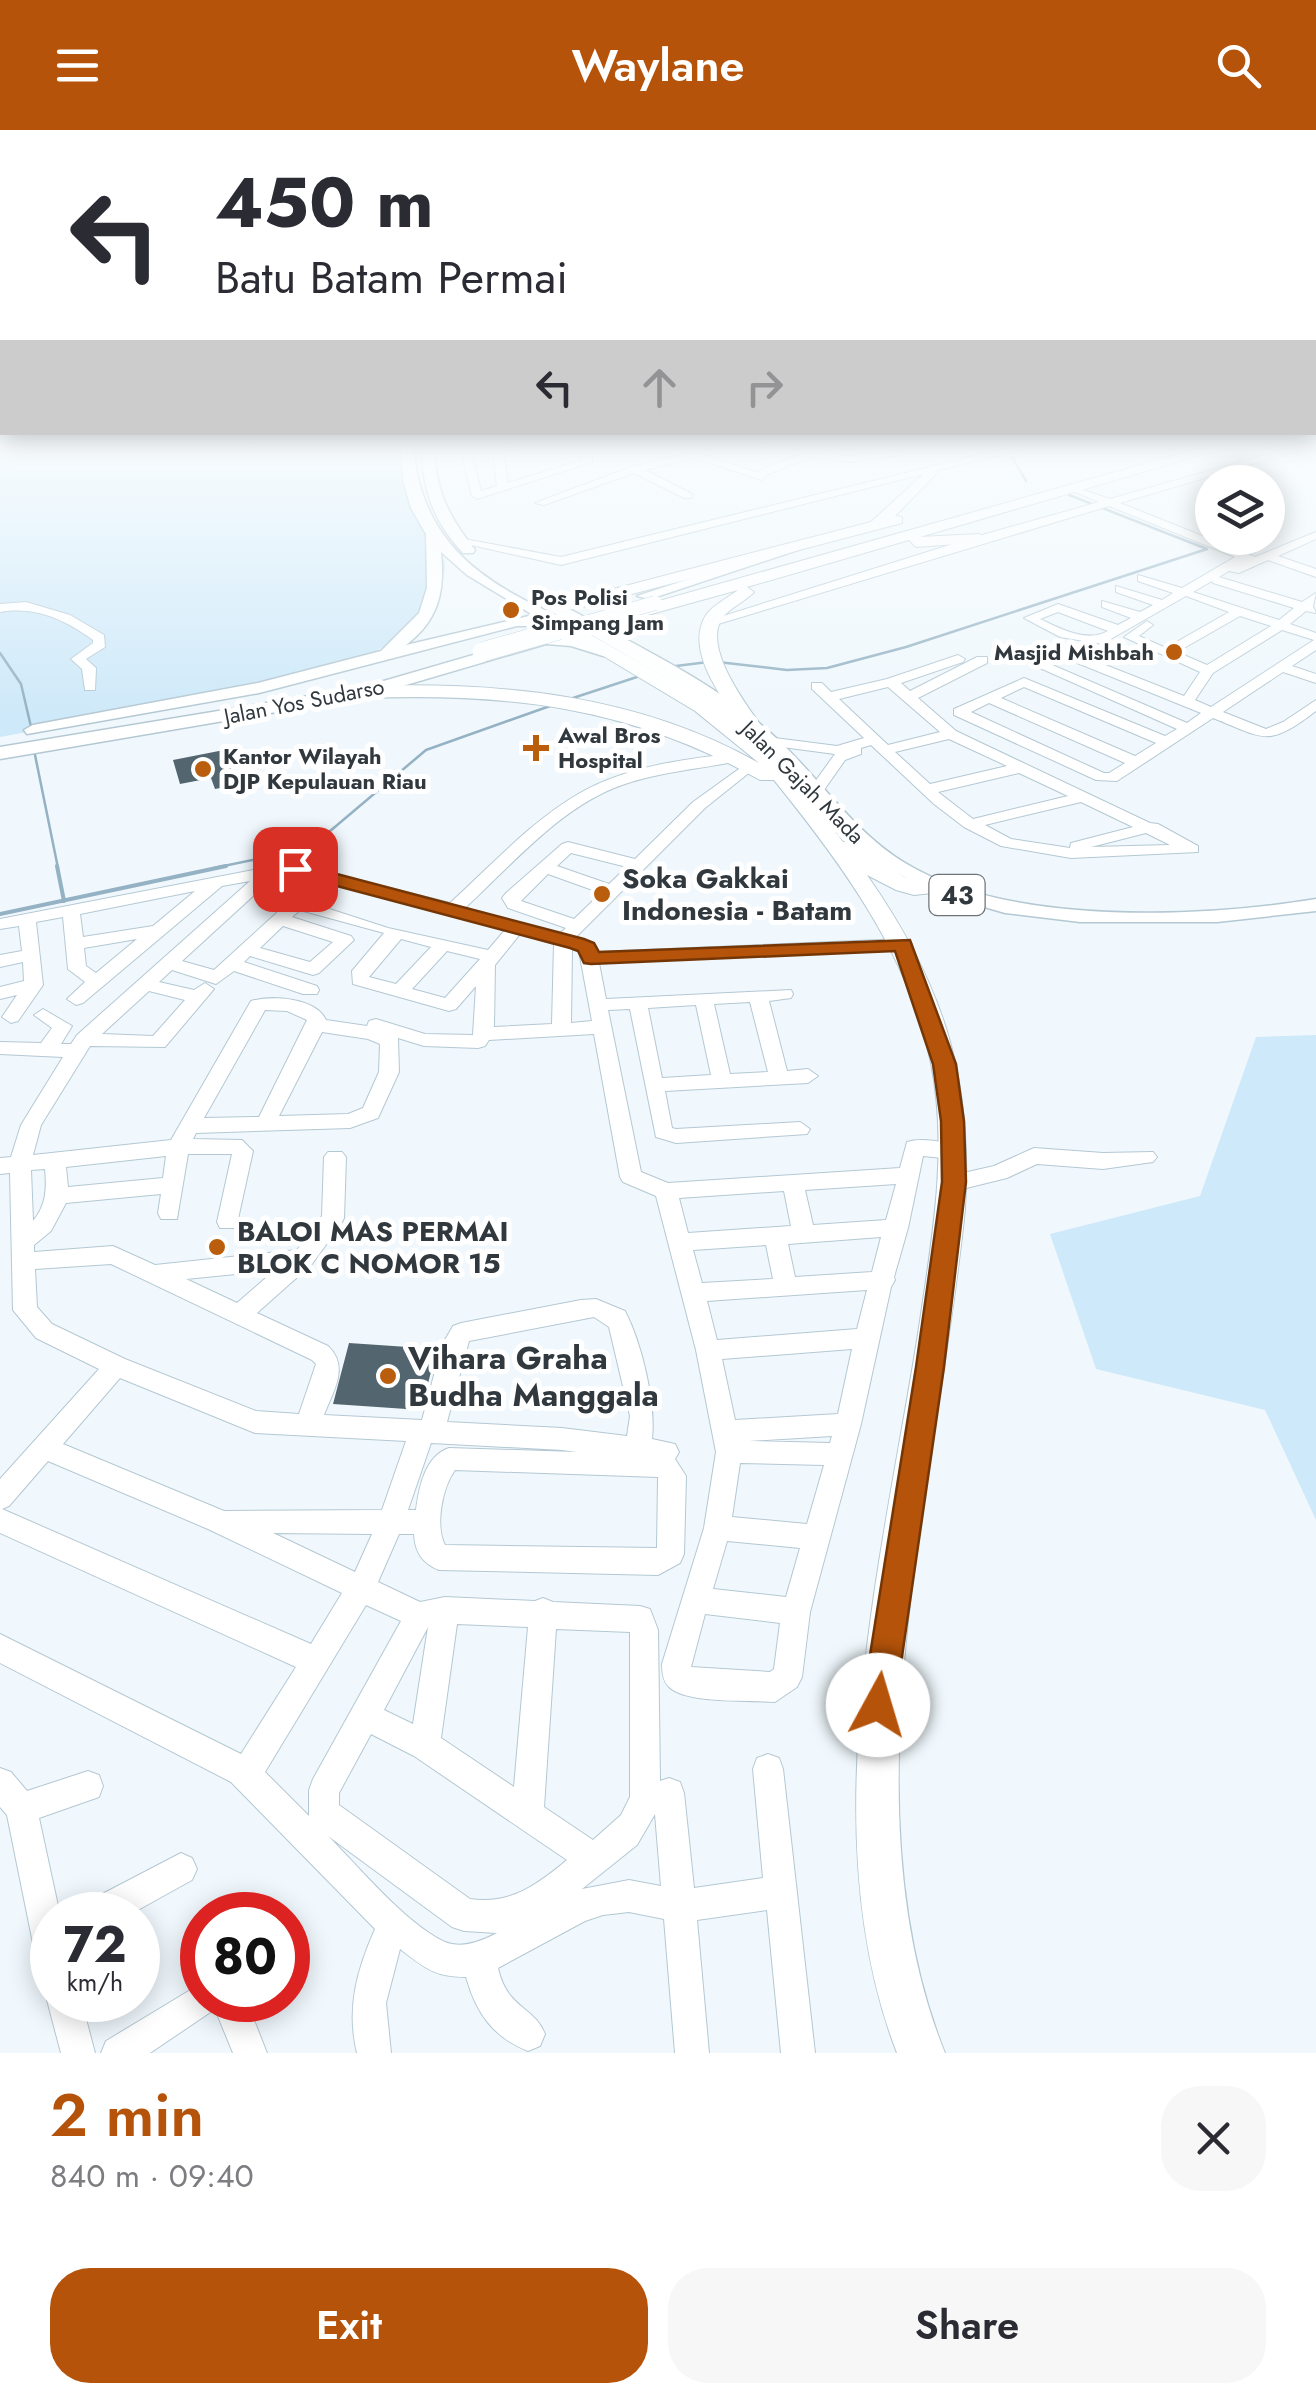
<!DOCTYPE html>
<meta charset="utf-8">
<style>
:root{--surface:#fff;--page:#f7f7f7;--text:#2b2b33;--muted:#7c7c81;--accent:#b45309}
body{margin:0;font-family:Jost,sans-serif;background:var(--page);color:var(--text);height:100vh;display:flex;flex-direction:column;font-size:38px;white-space:nowrap}
*{box-sizing:border-box;margin:0}
p{font-size:32px;color:var(--muted)}
.icon{flex:none;width:55px;height:55px;fill:none;stroke:currentColor;stroke-width:2;stroke-linecap:round;stroke-linejoin:round}
.map{position:relative;height:1923px;overflow:hidden}
.details{display:flex;flex-direction:column;background:var(--surface);flex:1}
.details>*{flex:none}
.guide{position:absolute;left:0px;top:0px;width:1318px;height:305px;box-shadow:0 5px 25px #0003;background:#fff;color:var(--text);overflow:hidden}
.controls{position:absolute;left:1195px;top:335px;display:grid;gap:20px}
.controls a{display:grid;place-items:center;width:90px;height:90px;border-radius:50%;background:var(--surface);box-shadow:0 5px 25px #0003;font-size:50px}
.speed{position:absolute;left:30px;top:1762px;display:flex;gap:20px;font-size:50px;font-weight:700;text-align:center}
.speed>*{display:grid;place-content:center;width:130px;height:130px;border-radius:50%;background:var(--surface);box-shadow:0 5px 25px #0003;line-height:1}
.speed small{font-size:25px;font-weight:400}
.speed .limit{border:15px solid #d22;background:#fff;color:#111}
.pin{position:absolute;display:grid;place-items:center;width:85px;height:85px;color:#fff;margin:-42px;border-radius:20px;box-shadow:0 5px 15px #0006}
.me{position:absolute;width:110px;margin:-55px;rotate:6deg;stroke-linejoin:round;filter:drop-shadow(0 0 8px #0008)}
.turn{display:flex;align-items:center;gap:35px;height:210px;padding:0 50px;font-size:45px}
.turn .icon{width:130px;height:130px;stroke-width:2.5}
.turn b{display:block;font-size:70px;line-height:85px}
.lanes{display:flex;align-items:center;height:95px;padding:0 50px;background:#0003;justify-content:center;gap:50px;direction:ltr}
.lanes .off{opacity:.35}
.round{display:grid;place-items:center;flex:none;width:105px;height:105px;border-radius:40px;background:var(--page)}
.summary{display:flex;align-items:center;justify-content:space-between;height:170px;padding:0 50px}
h1{font-size:60px;font-weight:600;line-height:75px;color:var(--accent)}
.cta{display:flex;gap:20px;margin-top:auto;padding:20px 50px}
.cta a{flex:1;height:115px;border-radius:40px;background:var(--accent);color:#fff;font-size:40px;font-weight:600;line-height:115px;text-align:center}
.cta a+a{background:var(--page);color:var(--text)}
header{display:flex;justify-content:space-between;align-items:center;height:130px;padding:0 50px;background:var(--accent);color:#fff;font-size:45px;font-weight:600}
.map>svg:first-child{display:block}
.green{fill:#cee9f9}
.lines{fill:none;stroke-linecap:round;stroke-linejoin:round}
.stream-far1{stroke:#94b2c3;stroke-width:2.5}
.stream{stroke:#94b2c3;stroke-width:4}
.building{fill:#53656f}
.minor-casing{stroke:#b4c8d3;stroke-width:2}
.major-casing{stroke:#b4c8d3;stroke-width:3}
.highway-casing{stroke:#b4c8d3;stroke-width:2}
.minor{fill:#fff;fill-rule:evenodd}
.major{fill:#fff;fill-rule:evenodd}
.highway{fill:#fff;fill-rule:evenodd}
.major-bridge-far1-casing{stroke:#b4c8d3;stroke-width:15;stroke-linecap:butt}
.major-bridge-casing{stroke:#b4c8d3;stroke-width:20;stroke-linecap:butt}
.major-bridge-far1{stroke:#fff;stroke-width:14}
.major-bridge{stroke:#fff;stroke-width:19}
.route{fill:#b45309;stroke:#753606;stroke-width:2.5}
.poi-dot{fill:#ba5d0d;stroke:#fff;stroke-width:4}
.labels{text-anchor:middle;stroke-width:10;stroke-linejoin:round;paint-order:stroke}
.far-poi-label{font-size:22px;font-weight:bold;fill:#31393e;stroke:#fff;text-anchor:start}
.far-street-label{font-size:22px;fill:#31393e;stroke:#fff}
.shield{fill:#fff;stroke:#6f7478;stroke-width:2.5}
.shield-label{font-size:25px;font-weight:bold;fill:#31393e}
.poi-label{font-size:28px;font-weight:bold;fill:#31393e;stroke:#fff;text-anchor:start}
.near-poi-label{font-size:32px;font-weight:bold;fill:#31393e;stroke:#fff;text-anchor:start}
</style>
<header><svg class="icon" aria-label="menu" viewBox="0 0 24 24"><path d="M4 6h16M4 12h16M4 18h16"/></svg>Waylane<svg class="icon" aria-label="search" viewBox="0 0 24 24"><circle cx="10" cy="10" r="6"/><path d="M15 15l6 6"/></svg></header>
<div class="map">
<svg width="1316" height="1923" viewBox="0 0 1316 1923">
<rect width="100%" height="100%" fill="#f0f8fd"/>
<!-- green -->
<path class="green" d="M0 317H411V328L445 433C445 490 365 532 318 548L0 607Z
M1316 905V1390L1265 1280 1096 1239 1050 1104 1200 1066 1256 907Z"/>
<g class="lines">
<!-- stream-far1 -->
<path class="stream-far1" d="M1012 327 1026 351
M1069 365 1207 419
M0 523 21 554 32 601
M718 532 787 540 827 538 906 517 1207 419
M668 537 708 532
M573 568 640 546
M34 620 58 738
M214 738 310 718 426 620 550 576"/>
<!-- stream -->
<path class="stream" d="M57 736 64 771
M0 784 226 736"/>
</g>
<!-- building -->
<path class="building" d="M224 620 237 655 215 659 211 648 180 654 173 630Z
M349 1213 437 1219 421 1280 333 1274Z"/>
<g class="lines">
<defs>
<path id="minor" d="M533 317 503 321 508 353 582 330V317H592V332L477 369 472 366 461 322 428 323 423 320 427 317ZM493 321 497 356 481 361 471 322Z
M695 317H705L701 324 756 342 805 322 806 317 848 326 896 322 901 325 848 332 811 327 766 345 762 350 694 328 645 340 692 364V368H684L634 343 544 375 535 373 631 337 691 323Z
M1012 317H1031L561 435 453 411 459 408 561 427Z
M1293 317H1310L1120 373 1255 427 1316 402V409L1278 426 1316 439V447L1268 430 1239 443 1229 441 1219 447 1302 472 1316 463 1313 476 1316 483 1306 481 1290 494 1316 503V520L1292 536 1316 544V553L1283 542 1223 582 1266 599 1283 592 1316 570V581C1267 618 1266 609 1213 588L1117 651 1096 650 954 585V579L1024 548 1165 606 1177 599 1031 534 1065 519 1184 566 1200 542 1124 507 1147 491 1153 495 1139 506 1166 518 1229 482 1186 466 1102 514 1060 507 1024 488 1058 474 1118 495 1131 488 1102 477V471L1140 482 1153 475 1116 462V456L1162 470 1173 463 1138 451V445L1182 458 1235 427 1109 376 715 495 704 492 975 407 1099 372 1068 359V355L1110 369ZM1212 451 1213 453 1294 478 1279 490 1193 462ZM1058 482 1108 501C1087 513 1061 499 1040 489ZM1240 486 1271 496 1207 535 1177 522ZM1282 500 1314 510 1211 577 1195 570 1213 543ZM1065 528 1201 583 1187 593 1050 534ZM1024 557 1156 613 1135 626 1001 568ZM989 573 1125 633 1109 643H1104L971 582Z
M26 472 70 485 104 505 105 517 86 529 96 538 95 560H85L82 539 71 529 93 513V510C64 489 35 476 0 482V474Z
M958 525 965 529 963 532 901 553 910 561 977 527H987V533L918 568 956 601 1150 693 1158 694 1198 716V722L1071 728 1001 716 964 697 934 674 871 615 861 618V624L845 630 822 663 817 665 809 660 835 624 767 615 760 611 767 607 837 616 864 608 812 559V553H822L831 562 887 549ZM888 557 940 602 888 615 839 569ZM949 609 1007 636 930 654 895 622ZM1019 643 1068 666 973 689 938 662ZM1081 672 1133 697 1071 713 1070 718 1011 709 985 695ZM1146 703 1170 715 1091 717Z
M738 623 745 627 743 630C703 639 662 641 622 655 560 677 513 734 465 778L559 804 566 798 508 778 502 768 505 764 562 714 568 712 635 729 693 672 750 631 755 632V638L705 678 574 809 593 814 597 822 903 809 912 814 903 819 599 833 606 869 791 860 793 864 791 868 769 871 787 941 808 939 818 946 808 953 665 961 672 998 676 999 800 992 810 999 807 1004 676 1013 656 1007 630 879 608 880 641 1042 668 1053 900 1038 907 1012C922 1007 945 1012 960 1017L963 1022 960 1027 953 1029 923 1026 908 1098 894 1147 895 1150 891 1157 861 1294 810 1482 802 1547 797 1557 775 1572C751 1570 686 1574 669 1557 663 1551 662 1543 662 1534L704 1398 716 1322 696 1220 656 1066 623 1052 620 1047 594 904 489 910 485 916 478 918 424 916 398 908 399 942 378 988 350 998 196 1003 193 1009 242 1010 253 1021 236 1098H220L217 1092 232 1024H188L177 1089H161L158 1083 161 1064 66 1073 51 1101 34 1115V1122L113 1116 155 1135 297 1120 322 1086 324 1027 328 1022H342L346 1027 344 1088 341 1094 312 1134 257 1183 328 1216C350 1237 333 1261 324 1285L422 1290 442 1215 453 1196 461 1193 581 1170 596 1169 625 1181C642 1214 656 1273 652 1309L675 1314 679 1322 675 1329 686 1346 684 1424 680 1433 658 1445 439 1440C422 1433 415 1422 414 1404H399L378 1452 420 1472 445 1467 535 1471 543 1468 553 1472 640 1476 650 1479 658 1500 660 1651 669 1648 680 1652 684 1663 694 1758 763 1748 753 1639 757 1628 768 1624 779 1628 783 1639 815 1923H781L767 1780 697 1790 709 1923H675L664 1789 629 1782 603 1785 585 1791 498 1838C507 1879 534 1876 545 1904L540 1916 528 1921C493 1907 476 1883 466 1847 434 1847 425 1838 400 1819L386 1873 391 1923H357C346 1878 357 1840 375 1799L231 1652 0 1533V1504L241 1624 296 1537 0 1403V1349L99 1239 36 1208 13 1180 10 1043 0 1044V1028L11 1027 21 995 63 927 0 924V912L41 913 52 898 34 885 43 879 72 896 61 914H71L77 905 250 751 222 756 83 873 76 875 67 869 85 852 68 839 63 787 36 792 43 855 18 891 11 893 2 887 17 865 0 869V857L24 851 23 832 0 837V825L22 821 19 796 0 799V789L290 733 450 773C491 736 531 691 580 663 627 636 685 629 738 623ZM571 723 627 737 609 754 557 736ZM290 743 314 749 214 840 182 831 275 746ZM548 744 601 763 574 789 521 771ZM330 752 505 800 488 820 388 798 308 772ZM195 761 153 796 83 807 80 784ZM300 780 384 803 352 841 353 854 449 881 456 879 476 856 473 905 425 904 376 889 369 891 367 896 326 890C316 868 273 865 251 871L171 1010 33 1025 41 995 90 916 165 917 214 859 205 853 194 860 159 852 172 840 216 854 234 841 303 864H317L319 860 317 856 244 832 250 826 313 845 319 843 354 810 351 806 292 787ZM283 796 333 812 310 832 260 818ZM520 804 554 814 552 894 494 897 495 835ZM137 809 96 843 86 836 84 818ZM401 809 431 817 396 854 369 847ZM572 819 579 821 592 891 571 893ZM447 821 480 829 445 868 412 859ZM149 861 185 870 153 906 102 904ZM750 872 768 942 730 944 714 874ZM696 875 711 945 662 948 648 878ZM265 880 287 881 307 890 259 987 204 988ZM322 902 368 909 380 914 379 942 363 978 348 984 279 986ZM166 1026 163 1048 68 1057 66 1037ZM45 1039C47 1059 46 1076 33 1091L31 1040ZM896 1054 886 1090 813 1095 805 1060ZM784 1061 791 1096 688 1103 679 1068ZM881 1107 872 1142 795 1147 788 1114ZM766 1115 773 1149 702 1153 693 1120ZM111 1134 312 1230 316 1234 299 1284 256 1281 125 1229 52 1194 37 1177 35 1139ZM275 1140 237 1173 186 1149ZM867 1160 857 1199 717 1210 707 1171ZM594 1187 609 1197 630 1286 627 1306 562 1298 447 1292 469 1211ZM852 1219 838 1284 735 1290 722 1229ZM120 1248 255 1303 406 1311 382 1380 224 1381 63 1314ZM832 1306 830 1313 749 1311ZM431 1313 562 1320 577 1322 449 1318C425 1326 419 1357 416 1380H408ZM48 1331 208 1399 342 1463 311 1514 2 1379 9 1376ZM740 1333 824 1335 807 1394 732 1387ZM455 1340 658 1347 657 1418 445 1415C435 1396 442 1358 455 1340ZM273 1403 372 1404 355 1442ZM727 1411 800 1418 786 1467 713 1459ZM366 1475 401 1491 313 1649 309 1660V1686L265 1642ZM705 1484 780 1493 774 1539 770 1542 691 1537ZM457 1494 528 1497 514 1657 441 1608ZM428 1497 413 1594 384 1580ZM556 1499 630 1502V1667L621 1685 593 1710 544 1677ZM371 1604 414 1626 567 1730C537 1755 510 1775 470 1769L339 1675V1663ZM655 1684 661 1756 629 1750 582 1759 637 1715ZM328 1706 452 1797 464 1801 497 1803C482 1811 462 1819 445 1812 406 1794 359 1737 328 1706Z
M1034 1018 1103 1023 1153 1022 1157 1027 1153 1032 1103 1039 1037 1034 1007 1048 954 1061 946 1059 943 1053 946 1047 994 1036Z
M0 1638 11 1642 27 1661 88 1641 99 1645 103 1656 99 1667 39 1688 60 1785H52V1840L40 1835 35 1823 7 1685 0 1677Z
M181 1723 192 1728 197 1739 192 1750 129 1785H81L85 1773Z
M202 1853V1870H246L267 1923H233L215 1879 150 1923H101L106 1911Z
M52 1858V1870H81L95 1923H61L47 1870Z"/>
<path id="major" d="M401 317H413C421 409 478 451 558 486L541 474 555 471C628 512 712 549 775 607 820 648 852 701 905 733 1008 796 1200 788 1316 769V781L1217 792H1080L1005 783 926 760 860 720 745 600 671 551 576 496H517L259 563 27 604 24 600 33 595 258 553 381 521 419 483 427 458 426 404 411 378 403 350ZM441 422 467 445 533 485 406 515C439 490 445 461 441 422Z
M422 317H434C435 360 449 387 475 420L473 423H463C434 392 422 360 422 317Z
M813 408 825 411 650 469 637 466Z
M545 504 579 508 611 521 603 526 571 516 546 514 365 567 0 629V617L363 557Z"/>
<path id="highway" d="M1204 317H1228L920 407 979 404 987 409 985 412 916 417 909 410 747 457 754 462C746 471 731 477 723 487 701 516 746 574 762 597L750 602 790 642 843 712 853 713 906 748 917 742 925 744 936 758 932 763 914 765 896 760 867 745C943 854 973 946 965 1079 939 1343 842 1668 945 1923H897C811 1700 882 1431 918 1204 931 1115 949 1022 931 933 910 826 841 733 774 650H760C631 577 511 563 365 568L355 562 365 556C502 552 637 564 759 633L695 581 555 497 558 493H570L686 559 741 596C722 568 684 520 706 485 713 475 729 467 738 460L626 491 620 490V482Z
M930 338 937 342 935 345 895 386 902 387V393L575 479H549L540 474 549 469H575L871 392Z"/>
</defs>
<!-- minor casing -->
<use href="#minor" class="minor-casing"/>
<!-- major casing -->
<use href="#major" class="major-casing"/>
<!-- highway casing -->
<use href="#highway" class="highway-casing"/>
<!-- minor -->
<use href="#minor" class="minor"/>
<!-- major -->
<use href="#major" class="major"/>
<!-- highway -->
<use href="#highway" class="highway"/>
<defs>
<path id="major-bridge-far1" d="M551 503 655 473"/>
<path id="major-bridge" d="M482 522 559 500"/>
</defs>
<!-- major-bridge-far1 casing -->
<use href="#major-bridge-far1" class="major-bridge-far1-casing"/>
<!-- major-bridge casing -->
<use href="#major-bridge" class="major-bridge-casing"/>
<!-- major-bridge-far1 -->
<use href="#major-bridge-far1" class="major-bridge-far1"/>
<!-- major-bridge -->
<use href="#major-bridge" class="major-bridge"/>
</g>
<!-- sky -->
<linearGradient id="sky" x2="0" y2="1"><stop stop-color="#86b3d9"/><stop offset="0.54" stop-color="#f8fcfe"/><stop offset="1" stop-color="#f8fcfe" stop-opacity="0"/></linearGradient>
<rect width="1316" height="587" fill="url(#sky)"/>
<!-- route -->
<path class="route" d="M295 733 584 809 594 813 599 822 910 810 956 934 964 991 966 1052 944 1237 895 1575 890 1587 878 1592 867 1587 862 1575 916 1237 942 1052 941 991 933 934 895 821 591 834 584 833 578 821 570 818 288 743V735Z"/>
<!-- markers -->
<g class="poi-dot">
<circle cx="511" cy="480" r="10"/>
<circle cx="1174" cy="522" r="10"/>
<path d="M531 603h10v10h10v10h-10v10h-10v-10h-10v-10h10z"/>
<circle cx="203" cy="639" r="10"/>
<circle cx="602" cy="764" r="10"/>
<circle cx="217" cy="1117" r="10"/>
<circle cx="388" cy="1246" r="10"/>
</g>
<g class="labels">
<!-- far-poi labels -->
<g class="far-poi-label">
<text x="531" y="475">Pos Polisi<tspan x="531" dy="25">Simpang Jam</tspan></text>
<text x="1154" y="530" text-anchor="end">Masjid Mishbah</text>
<text x="558" y="613">Awal Bros<tspan x="558" dy="25">Hospital</tspan></text>
<text x="223" y="634">Kantor Wilayah<tspan x="223" dy="25">DJP Kepulauan Riau</tspan></text>
</g>
<!-- far-street labels -->
<g class="far-street-label">
<text transform="translate(304 571) rotate(-11)" y="8">Jalan Yos Sudarso</text>
<text transform="translate(803 652) rotate(45)" y="8">Jalan Gajah Mada</text>
</g>
<!-- shield labels -->
<rect class="shield" x="929.5" y="745" width="55" height="40" rx="8"/>
<g class="shield-label">
<text x="957" y="774">43</text>
</g>
<!-- poi labels -->
<g class="poi-label">
<text x="622" y="758">Soka Gakkai<tspan x="622" dy="32">Indonesia - Batam</tspan></text>
<text x="237" y="1111">BALOI MAS PERMAI<tspan x="237" dy="32">BLOK C NOMOR 15</tspan></text>
</g>
<!-- near-poi labels -->
<g class="near-poi-label">
<text x="408" y="1239">Vihara Graha<tspan x="408" dy="37">Budha Manggala</tspan></text>
</g>
</g>
</svg>
<div class="controls">
<a><svg class="icon" aria-label="layers" viewBox="0 0 24 24"><path d="M12 4l9 5-9 5-9-5zM3 14l9 5 9-5"/></svg></a>
</div>
<div class="speed"><div>72<small>km/h</small></div><div class="limit">80</div></div>
<div class="pin" style="left:295px;top:739px;background:#d93025"><svg class="icon" aria-label="arrive" viewBox="0 0 24 24"><path d="M6 21V4h12l-3 4 3 4H6"/></svg></div>
<svg class="me" style="left:878px;top:1575px" viewBox="-20 -20 40 40"><circle r="19" fill="#fff"/><path d="M0-13L10 11 0 6-10 11z" fill="#b45309"/></svg>
<div class="guide">
<div class="turn"><svg class="icon" aria-label="left" viewBox="0 0 24 24"><path d="M17 20v-9H6M10 6l-5 5 5 5"/></svg><div><b>450 m</b>Batu Batam Permai</div></div>
<div class="lanes"><svg class="icon" aria-label="left" viewBox="0 0 24 24"><path d="M17 20v-9H6M10 6l-5 5 5 5"/></svg><svg class="icon off" aria-label="ahead" viewBox="0 0 24 24"><path d="M12 20V5M6 11l6-6 6 6"/></svg><svg class="icon off" aria-label="right" viewBox="0 0 24 24"><path d="M7 20v-9h11M14 6l5 5-5 5"/></svg></div>
</div>
</div>
<section class="details">
<div class="summary"><div><h1>2 min</h1><p>840 m · 09:40</p></div><a class="round"><svg class="icon" aria-label="close" viewBox="0 0 24 24"><path d="M6 6l12 12M18 6L6 18"/></svg></a></div>
<div class="cta"><a>Exit</a><a>Share</a></div>
</section>
